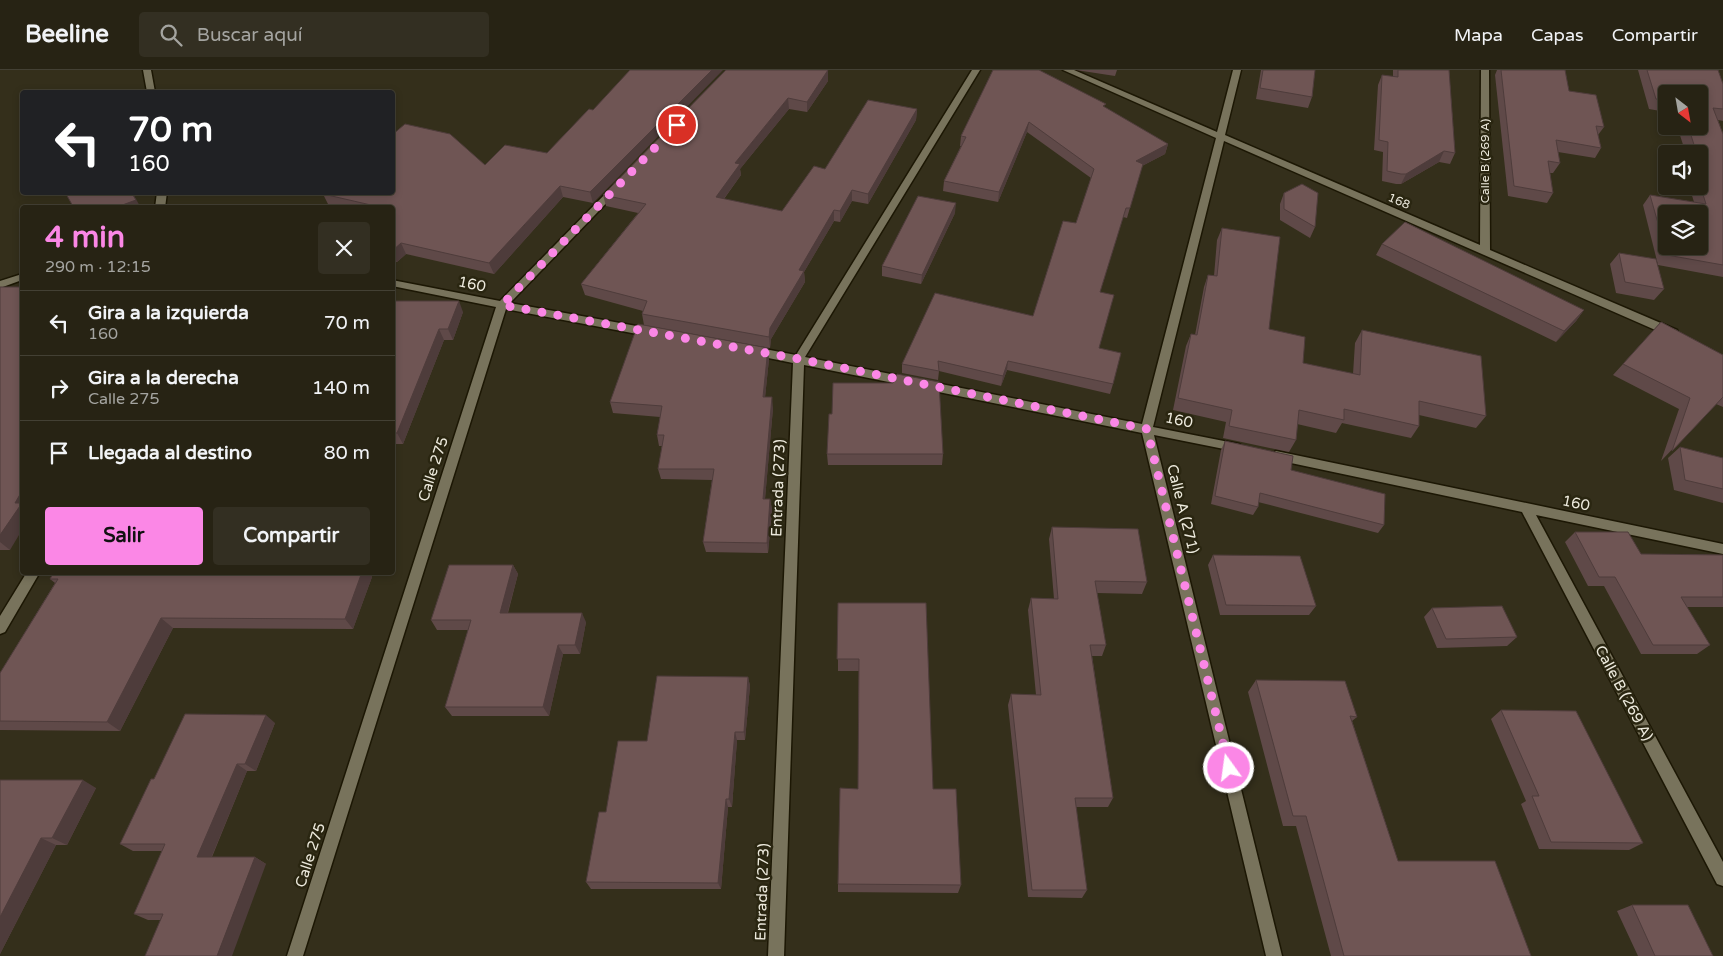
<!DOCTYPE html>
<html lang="es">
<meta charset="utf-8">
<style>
:root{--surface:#272314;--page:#332f22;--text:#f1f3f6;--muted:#a4a4a0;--line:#434034;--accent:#fb87e6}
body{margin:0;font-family:"Varela Round",sans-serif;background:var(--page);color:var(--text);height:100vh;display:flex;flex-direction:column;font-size:19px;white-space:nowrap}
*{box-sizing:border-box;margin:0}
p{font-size:16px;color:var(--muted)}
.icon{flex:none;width:28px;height:28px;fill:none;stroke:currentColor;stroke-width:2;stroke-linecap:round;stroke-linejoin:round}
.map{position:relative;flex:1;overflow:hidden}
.sheet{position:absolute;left:20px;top:135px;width:375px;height:370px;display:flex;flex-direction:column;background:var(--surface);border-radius:5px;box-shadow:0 2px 8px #0003,0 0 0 1px var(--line)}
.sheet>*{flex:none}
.hud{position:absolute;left:20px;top:20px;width:375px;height:105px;border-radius:5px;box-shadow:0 2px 8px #0003,0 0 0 1px var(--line);background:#202124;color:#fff;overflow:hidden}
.needle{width:32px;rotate:149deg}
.buttons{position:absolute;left:1658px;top:15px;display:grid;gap:10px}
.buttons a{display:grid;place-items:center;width:50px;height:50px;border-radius:5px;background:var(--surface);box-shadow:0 2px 8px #0003,0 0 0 1px var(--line);font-size:25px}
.pin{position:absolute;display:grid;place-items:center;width:42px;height:42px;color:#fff;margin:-21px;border:2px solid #fff;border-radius:50%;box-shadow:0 1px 5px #0007}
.me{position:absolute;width:55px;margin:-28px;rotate:346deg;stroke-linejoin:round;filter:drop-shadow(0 0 4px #0008)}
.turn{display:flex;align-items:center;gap:18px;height:105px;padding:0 25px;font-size:22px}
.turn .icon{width:65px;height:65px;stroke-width:2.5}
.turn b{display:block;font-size:35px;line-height:42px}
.round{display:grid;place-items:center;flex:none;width:52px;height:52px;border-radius:5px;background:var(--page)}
.head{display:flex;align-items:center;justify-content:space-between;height:85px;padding:0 25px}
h1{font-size:30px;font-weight:700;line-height:38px;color:var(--accent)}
.action{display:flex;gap:10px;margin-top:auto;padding:10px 25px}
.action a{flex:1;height:58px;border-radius:5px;background:var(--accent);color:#111;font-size:20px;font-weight:700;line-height:58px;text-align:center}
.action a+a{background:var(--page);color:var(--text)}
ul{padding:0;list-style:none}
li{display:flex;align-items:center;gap:15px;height:65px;padding:0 25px;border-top:1px solid var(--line)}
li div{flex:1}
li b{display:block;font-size:19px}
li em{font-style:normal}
header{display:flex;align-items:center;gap:30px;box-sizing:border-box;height:70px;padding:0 25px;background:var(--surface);border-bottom:1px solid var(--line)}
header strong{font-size:24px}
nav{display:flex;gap:28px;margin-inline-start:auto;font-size:18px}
.search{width:350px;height:45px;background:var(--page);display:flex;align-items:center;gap:12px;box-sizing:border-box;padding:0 18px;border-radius:5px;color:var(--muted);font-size:19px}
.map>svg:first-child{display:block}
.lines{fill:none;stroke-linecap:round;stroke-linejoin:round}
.minor-casing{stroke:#1c1704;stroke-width:3}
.minor{fill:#78735c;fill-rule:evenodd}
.wall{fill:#5f4948}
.shaded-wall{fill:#4e3c3b}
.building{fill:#6f5554;stroke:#4e3c3b;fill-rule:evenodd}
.route{stroke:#fb87e6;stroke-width:9;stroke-dasharray:0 16.2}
.labels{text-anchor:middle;stroke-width:5;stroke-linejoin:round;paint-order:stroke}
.far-street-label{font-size:12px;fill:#edeadd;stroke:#2a2611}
.street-label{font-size:15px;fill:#edeadd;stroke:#2a2611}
</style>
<header>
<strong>Beeline</strong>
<div class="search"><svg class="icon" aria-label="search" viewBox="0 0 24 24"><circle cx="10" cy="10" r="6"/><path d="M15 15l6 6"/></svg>Buscar aquí</div>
<nav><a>Mapa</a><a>Capas</a><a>Compartir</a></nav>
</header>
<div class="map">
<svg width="1723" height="886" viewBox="0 0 1723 886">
<rect width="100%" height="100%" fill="#342f1b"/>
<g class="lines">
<defs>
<path id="minor" d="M143 0H151L155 22H147Z
M972 0H980L805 287 1142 354 1216 68 1063 0H1074L1217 62 1233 0H1241L1225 65 1480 175 1481 0H1489L1490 180 1677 260 1678 263 1677 266H1669L1224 71 1153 357 1239 374 1245 378 1239 382 1154 365 1282 886H1266L1142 363 804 295 784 886H768L793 293 754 285 749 281 754 277 796 285Z
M616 115 619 116V120L510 233 653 259 658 263 653 267 506 239 303 886H287L496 237 392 216V210L500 231 613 116Z
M157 122H167L165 138H155Z
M22 204V210L0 218V211Z
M1276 381 1723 474V484L1536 445 1723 792V816L1717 814 1522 442 1272 389 1270 386Z
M27 502H40L5 562 0 564V546Z"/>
</defs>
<!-- minor casing -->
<use href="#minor" class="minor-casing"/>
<!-- minor -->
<use href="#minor" class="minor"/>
</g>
<!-- wall -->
<path class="wall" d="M828 0V11L807 42 789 39 740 99 741 105 724 129 782 141 825 99 917 39 916 50 868 134 852 131 840 152 834 151 804 202 805 212 771 269 770 278 644 255 642 244 643 241 585 225 581 214 638 143 606 136 603 125Z
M993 0 1105 38 1168 74 1165 84 1142 96 1127 148 1123 147 1100 222 1099 278 1113 314 1110 324 1007 300 1001 316 939 301 938 310 902 303V294L1033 246 1076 153 1091 108 1027 62 998 132 943 121 944 111 961 76H960L961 66Z
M1076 0H1117L1115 6Z
M1261 0H1315L1312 27 1308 38 1256 29Z
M1393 0H1449L1455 83 1450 94 1439 92 1401 114H1396L1382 111 1383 82 1374 80 1378 15 1382 5 1393 7Z
M1497 0H1565L1569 21 1604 57 1598 65 1601 78 1595 88 1558 82 1560 93 1553 103H1550L1553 123 1547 133 1508 126 1495 5Z
M1638 0H1718L1723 14V51L1718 50 1723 64V207L1658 195 1643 135 1650 125 1694 132 1689 116H1699V84H1686L1677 56H1699V24H1666V42L1649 39Z
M589 39 593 133 563 127 494 204 406 184 397 192 392 191V138H342L328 134 323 124 547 83Z
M1284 123 1315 157 1310 168 1280 150V134Z
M955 143 921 214 882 206V196Z
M1222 158 1269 259 1303 293 1353 304 1355 273 1362 260 1486 346 1476 358 1419 345V356L1411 368 1342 353 1336 363 1297 354 1296 370 1289 382 1223 368 1226 352 1173 340 1186 276 1191 264 1195 265 1204 217 1208 205 1214 206 1217 170Z
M1382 174 1584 240 1576 251 1556 272 1376 185Z
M1619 183 1664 219 1654 230 1616 223 1610 194Z
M0 217 10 480H0Z
M392 231 463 242 453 270H444L403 374H392Z
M1661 252 1723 285V337L1716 334 1661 391 1679 339 1613 305Z
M769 289 765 327 773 338 765 429H770L772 440 768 483 706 482 703 472 712 410 661 409 658 399 662 376H659L657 365 660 347 613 343 610 332Z
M893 313 943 384 942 395H828L827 384 832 344Z
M1225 371 1291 400 1384 455 1378 463 1258 432V437L1253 445 1211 434 1221 380Z
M1680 377 1723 388V433L1674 420 1668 388Z
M1052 457 1147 512 1142 524 1097 523 1106 575 1102 586H1092L1113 728 1108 737H1076L1087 820 1082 828 1028 827 1008 635 1011 624 1036 625 1028 540 1031 528 1054 529 1049 469Z
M1575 462 1641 484 1723 485V537H1687L1710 575 1697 584H1641L1604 516H1588L1565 472Z
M1213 485 1316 536 1309 545H1220L1208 495Z
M513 495 518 504 508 543 586 552 580 584H563L549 646H452L445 637 468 560H437L431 550Z
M54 502H369L372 507 353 559 173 558 120 661 0 660V603L55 513 50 509Z
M838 533 933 719 961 815 958 823 838 822V814L858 719 859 601H838Z
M1432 538 1517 567 1507 576 1437 578 1424 547Z
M748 607 750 616 745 670H737L732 737H728L721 819H591L586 812 606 742 647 671Z
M1256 610 1357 647 1352 651 1398 791 1531 886H1331L1296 756H1283L1248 622Z
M1501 640 1643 773 1629 780 1539 779 1521 734 1526 731 1491 649Z
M275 653 256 701H247L212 787H255L266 794 160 850H148L134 844 162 781H133L120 774 154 709Z
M0 710 96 718 67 775H56L0 884Z
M1632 835 1713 886H1638L1617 841Z"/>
<!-- shaded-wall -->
<path class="shaded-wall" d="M712 0H723L593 133 590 122Z
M828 0V11L807 42V32Z
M788 28 789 39 740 99 741 105 717 138 716 127 735 93Z
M917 39 916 50 868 134V124Z
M1029 52 1027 62 998 132 999 122Z
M1168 74 1165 84 1142 96 1127 148 1142 96 1136 91Z
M1444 81 1439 92 1401 114 1406 104Z
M560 116 563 127 494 204 489 193Z
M852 120V131L840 152V141Z
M131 122H132L141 138H114Z
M956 133 955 143 921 214 922 205Z
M834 140V151L804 202 805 212 771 269 770 278 769 267 770 258 799 200Z
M401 173 406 184 397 192 392 183V181Z
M459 231 463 242 453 270 448 259Z
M1584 240 1576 251 1556 272 1564 261Z
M439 259 444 270 403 374 397 363Z
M768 278 769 289 764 338 763 327Z
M1008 291 1007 300 1001 316 1003 306Z
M772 327 773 338 764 440 763 429Z
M22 421V460L10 480 0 472V465L15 433Z
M770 429 772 440 768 483 767 473Z
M513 495 518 504 505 552 500 543Z
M362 502H369L372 507 353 559 345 549Z
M582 543 586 552 580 584 575 575Z
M161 548 173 558 120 661 107 652Z
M558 575 563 584 549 646 543 637Z
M748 607 750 616 745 670 744 662Z
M266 645 275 653 256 701 245 694Z
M735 662 737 670 732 737 729 729Z
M237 694 247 701 209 793 197 787Z
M83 710 96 718 67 775 52 768Z
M726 729 728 737 721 819 718 813Z
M41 768 56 775 0 884V847Z
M255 787 266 794 232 886H217Z"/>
<!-- building -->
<path class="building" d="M630 0H712L590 122 560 116 489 193 401 173 392 181V141L394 140 392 139V138H384L323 124 324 122H392V65L405 54 450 64 485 95 505 75 547 83 589 39 593 40Z
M726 0H828L807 32 788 28 735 93 740 94 716 127 782 141 814 96 825 99 868 30 917 39 868 124 852 120 840 141 834 140 799 200 804 201 770 258 769 267 642 244 647 231 581 214 646 134 603 125Z
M993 0H1039L1106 34 1103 36 1168 74 1136 91 1143 94 1130 138H1126L1100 222 1114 225 1099 278 1121 283 1113 314 1008 291 1003 306 938 291 939 301 902 294 935 223 1033 246 1063 151 1076 153 1094 99 1029 52 999 122 944 111 966 67 961 66Z
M1263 0H1315L1312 27 1260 18Z
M1398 0H1449L1455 83 1444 81 1406 104H1401L1387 101 1388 72 1379 70 1382 5 1398 7Z
M1501 0H1565L1569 21 1596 25 1604 57 1596 56 1601 78 1556 70 1560 93 1548 91 1553 123 1514 116Z
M1647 0H1718L1723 14V39L1713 38 1723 64V195L1667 185 1650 125 1706 134 1699 112V96L1701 97 1699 89V84H1697L1688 56H1699V24H1666V31L1656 29ZM1666 144H1699V176H1666Z
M1302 114 1318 123 1315 157 1284 139V123Z
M70 122H131L136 130 114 138H74L66 124Z
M918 126 956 133 922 205 882 196Z
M1405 152 1584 240 1564 261 1382 174Z
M1222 158 1280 167 1269 259 1305 267 1303 293 1360 305 1362 260 1481 286 1486 346 1419 331V356L1344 339V350L1299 340 1296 370 1229 356 1232 340 1178 328 1191 264 1197 265 1208 205 1217 206Z
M1619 183 1656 189 1664 219 1625 212Z
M0 217H22V421L15 433H22L0 465Z
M392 231H459L448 259H439L397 363H392Z
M1661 252 1723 285V327L1672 381 1690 328 1623 294Z
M638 254 768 278 763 327H772L763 429H770L767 473 703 472 714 399H658L664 365H657L662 336 610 332Z
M897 304 939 312 943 384H827L829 344H832L833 313H893Z
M1225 371 1293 386 1291 400 1385 424 1384 455 1260 423 1258 437 1215 426Z
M1680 377 1723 388V419L1685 410Z
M1052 457 1138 459 1147 512 1095 511 1106 575H1090L1113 728H1075L1087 820H1032L1011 624 1041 625 1031 528 1058 529Z
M1575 462H1628L1641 484 1723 485V527H1681L1710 575H1653L1615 507H1599Z
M1213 485 1300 486 1316 536 1226 535Z
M449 495H513L500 543H582L575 575H558L543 637H445L471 550H431Z
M54 502H362L345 549 161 548 107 652 0 651V603L58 509H50Z
M838 533H926L933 719H956L961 815 838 814 840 718 858 719 859 589H837Z
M1502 536 1517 567 1446 569 1432 538Z
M657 606 748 607 744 662H735L729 729H726L718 813 586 812 599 742H606L618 671H647Z
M1256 610 1345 611 1357 647 1350 646 1398 791H1495L1531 886H1344L1306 746H1293Z
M1501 640 1576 641 1643 773 1551 772 1532 726H1539Z
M185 644 266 645 245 694H237L197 787H255L217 886H145L163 844H134L165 774H120L151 709H154Z
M0 710H83L52 768H41L0 847Z
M1632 835H1688L1713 886H1655Z"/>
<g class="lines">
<!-- route -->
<path class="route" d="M677 55 502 235 799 289 1147 359 1229 698"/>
</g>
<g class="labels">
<!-- far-street labels -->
<g class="far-street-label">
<text transform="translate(1485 91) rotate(-90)" y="4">Calle B (269 A)</text>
<text transform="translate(1399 131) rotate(23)" y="4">168</text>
</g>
<!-- street labels -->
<g class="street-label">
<text transform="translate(472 214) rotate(12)" y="5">160</text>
<text transform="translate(1179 350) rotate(12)" y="5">160</text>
<text transform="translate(433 399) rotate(-72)" y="5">Calle 275</text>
<text transform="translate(778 418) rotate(-88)" y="5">Entrada (273)</text>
<text transform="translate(1576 433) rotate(12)" y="5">160</text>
<text transform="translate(1183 439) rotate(76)" y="5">Calle A (271)</text>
<text transform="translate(1624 623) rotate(62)" y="5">Calle B (269 A)</text>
<text transform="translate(310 785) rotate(-72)" y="5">Calle 275</text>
<text transform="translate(762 822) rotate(-88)" y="5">Entrada (273)</text>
</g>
</g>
</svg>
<div class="buttons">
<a><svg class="needle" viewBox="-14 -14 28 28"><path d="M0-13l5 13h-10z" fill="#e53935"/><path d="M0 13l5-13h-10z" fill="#a4a4a0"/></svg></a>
<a><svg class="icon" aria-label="sound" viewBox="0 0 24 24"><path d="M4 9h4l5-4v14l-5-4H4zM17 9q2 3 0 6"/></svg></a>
<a><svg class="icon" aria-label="layers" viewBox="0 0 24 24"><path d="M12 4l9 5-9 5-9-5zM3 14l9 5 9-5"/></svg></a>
</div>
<div class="pin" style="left:677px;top:55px;background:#d93025"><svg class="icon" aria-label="arrive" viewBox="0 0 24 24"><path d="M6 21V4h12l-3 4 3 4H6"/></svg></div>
<svg class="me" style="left:1229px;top:698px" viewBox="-20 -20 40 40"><circle r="17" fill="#fb87e6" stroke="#fff" stroke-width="3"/><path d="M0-11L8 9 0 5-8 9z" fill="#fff"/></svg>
<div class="hud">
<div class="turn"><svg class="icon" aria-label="left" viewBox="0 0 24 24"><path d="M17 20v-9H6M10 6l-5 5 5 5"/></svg><div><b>70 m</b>160</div></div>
</div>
<section class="sheet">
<div class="head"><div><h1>4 min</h1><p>290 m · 12:15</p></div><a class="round"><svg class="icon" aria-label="close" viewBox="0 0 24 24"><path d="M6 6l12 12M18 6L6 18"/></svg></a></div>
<ul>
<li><svg class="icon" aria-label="left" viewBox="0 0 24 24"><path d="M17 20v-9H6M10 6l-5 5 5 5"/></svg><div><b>Gira a la izquierda</b><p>160</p></div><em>70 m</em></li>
<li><svg class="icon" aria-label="right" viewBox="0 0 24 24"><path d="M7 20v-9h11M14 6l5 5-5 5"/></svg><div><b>Gira a la derecha</b><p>Calle 275</p></div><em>140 m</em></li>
<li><svg class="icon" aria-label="arrive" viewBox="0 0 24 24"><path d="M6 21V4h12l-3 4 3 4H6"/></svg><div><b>Llegada al destino</b></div><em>80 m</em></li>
</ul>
<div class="action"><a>Salir</a><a>Compartir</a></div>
</section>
</div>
